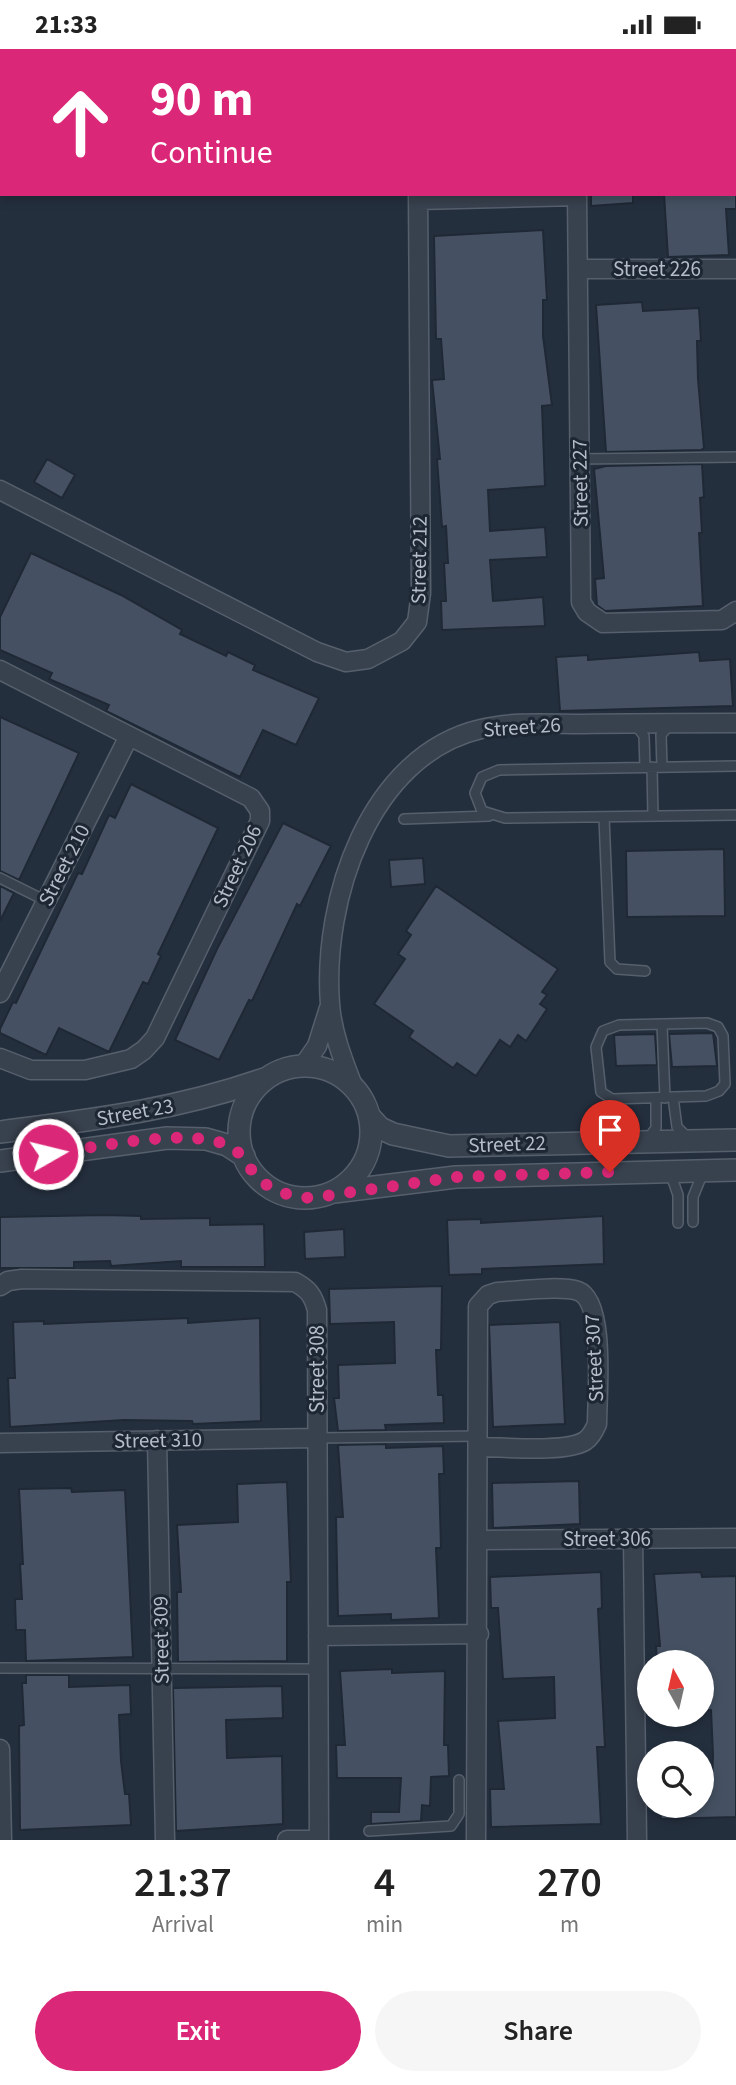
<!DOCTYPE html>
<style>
:root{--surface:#fff;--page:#f6f6f6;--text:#222;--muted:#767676;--accent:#db2777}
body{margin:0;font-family:"Source Sans 3",sans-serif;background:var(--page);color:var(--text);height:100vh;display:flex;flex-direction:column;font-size:26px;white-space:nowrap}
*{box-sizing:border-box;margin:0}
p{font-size:23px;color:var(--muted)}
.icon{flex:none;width:38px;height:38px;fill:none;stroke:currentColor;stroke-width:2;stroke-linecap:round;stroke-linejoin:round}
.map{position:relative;height:1791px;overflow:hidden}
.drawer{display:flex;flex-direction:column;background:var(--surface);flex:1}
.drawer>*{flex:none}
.top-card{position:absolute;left:0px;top:0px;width:737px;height:147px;box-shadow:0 4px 10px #0003;background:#db2777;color:#fff;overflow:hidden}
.needle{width:46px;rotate:352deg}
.controls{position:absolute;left:637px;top:1601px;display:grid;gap:14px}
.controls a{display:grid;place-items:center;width:77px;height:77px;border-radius:50%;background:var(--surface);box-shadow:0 4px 10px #0003;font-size:35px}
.pin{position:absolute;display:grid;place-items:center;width:60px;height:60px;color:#fff;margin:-72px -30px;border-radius:50% 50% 50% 0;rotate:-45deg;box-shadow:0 0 7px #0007}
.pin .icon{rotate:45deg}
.me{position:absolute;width:77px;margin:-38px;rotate:82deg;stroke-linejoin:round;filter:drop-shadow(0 0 5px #0008)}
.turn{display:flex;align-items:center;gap:24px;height:147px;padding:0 35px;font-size:32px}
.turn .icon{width:91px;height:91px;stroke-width:2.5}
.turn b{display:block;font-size:49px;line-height:60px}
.eta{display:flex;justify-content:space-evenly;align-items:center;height:119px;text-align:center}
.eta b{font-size:42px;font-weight:600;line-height:49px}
.cta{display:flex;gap:14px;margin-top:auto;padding:14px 35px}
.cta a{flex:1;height:80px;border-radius:42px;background:var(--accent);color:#fff;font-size:28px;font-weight:600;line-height:80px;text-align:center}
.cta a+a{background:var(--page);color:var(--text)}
.status{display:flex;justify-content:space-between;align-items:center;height:49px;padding:0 35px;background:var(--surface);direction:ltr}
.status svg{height:19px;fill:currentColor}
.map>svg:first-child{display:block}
.building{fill:#455162;stroke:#1f2835;stroke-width:2}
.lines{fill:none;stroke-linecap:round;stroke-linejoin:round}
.service-casing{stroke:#565f6c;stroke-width:12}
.minor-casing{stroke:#565f6c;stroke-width:21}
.tertiary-casing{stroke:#565f6c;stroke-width:24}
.service{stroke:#38414e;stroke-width:9}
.minor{stroke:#38414e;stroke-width:18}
.tertiary{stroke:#38414e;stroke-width:21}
.route{stroke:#db2777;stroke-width:12;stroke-dasharray:0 21.6}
.labels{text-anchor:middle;stroke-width:6;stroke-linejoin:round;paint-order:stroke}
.street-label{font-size:21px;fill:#b4bcc9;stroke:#1d2633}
</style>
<div class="status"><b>21:33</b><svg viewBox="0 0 49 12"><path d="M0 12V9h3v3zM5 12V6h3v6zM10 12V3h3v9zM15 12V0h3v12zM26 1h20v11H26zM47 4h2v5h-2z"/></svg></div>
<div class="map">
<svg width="736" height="1791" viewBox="0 0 736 1791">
<rect width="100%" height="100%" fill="#242f3e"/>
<!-- building -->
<path class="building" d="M591 145H633V154L591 157Z
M664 145H736V160H726L729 206 668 208Z
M543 181 547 251H543V287L552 356 542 357 545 437 488 441 490 482 545 478 547 508 490 511 493 552 543 548 545 577 442 581 441 552H446L444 514H448L446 477 442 478 437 410H440L432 331 444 330 441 290H436L434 187Z
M642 253 643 262 699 259 701 292H697L698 330 704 399 701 401 606 403 596 256Z
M47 410 75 426 62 449 34 433Z
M702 415 704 448 700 449 702 484H699L703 557 605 562 597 556 595 530 604 529 594 420 606 417Z
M31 504 121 546 182 581 180 585 226 607 228 603 255 616 253 621 319 649 296 696 263 681 240 728 106 662 109 656 49 630 52 624 0 601V568Z
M699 603 700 612 730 610 733 657 560 662 556 608 588 606V611Z
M0 668 79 704 19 831 0 822Z
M131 735 218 779 158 905 161 907 148 935 143 933 109 1003 59 979 46 1006 0 984V980L13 953 16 954 78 824 82 825 109 766 115 769Z
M283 774 331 797 300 857 297 855 252 952 249 951 219 1011 175 991 217 900Z
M724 800 725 867 627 868 626 802Z
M423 809 425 835 391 838 389 811Z
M0 837 14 844 0 872Z
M436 837 558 920 542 943 547 946 540 955 547 960 526 992 518 986 510 998 500 991 476 1027 457 1014 453 1019 409 988 413 982 374 955 405 910 398 905 411 886 406 882Z
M713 984 717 1017 672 1018 669 985Z
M655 985 657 1016 616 1017 614 986Z
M106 1166 141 1167V1170L210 1169V1176L264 1175 265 1218H181V1212L111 1217 110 1212 74 1213V1219H0V1168Z
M603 1167 604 1215 482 1220V1225L449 1226 447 1171 481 1170V1174Z
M344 1180 345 1208 305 1210 304 1183Z
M442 1237 441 1301H436L438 1346H443L444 1374 385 1376 386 1381 338 1382 334 1349H339L338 1316 395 1314 394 1273 330 1275 329 1240Z
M188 1269V1274L260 1269 261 1372 193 1375 192 1372 124 1371 10 1378 8 1329H15L13 1273 44 1272V1275Z
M560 1273 565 1375 493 1378 489 1276Z
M386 1395V1399L443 1397 444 1425H439L441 1499H436L439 1569 391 1571V1565L338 1567 336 1468H343L338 1396Z
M579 1432 580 1475 493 1479 492 1434Z
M287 1433 291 1533H287V1612L178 1613 177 1543H181L177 1476 238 1473 237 1435Z
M71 1439 72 1443 125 1441 133 1608 26 1612 25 1581H16L15 1550H22L20 1515H23L19 1440Z
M601 1523 602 1559 598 1560 605 1698H597L601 1775 491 1778 490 1740H504L498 1672 555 1669 554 1628 503 1630 498 1559H491L490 1528Z
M701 1523 702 1528 736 1527V1768L661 1770 660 1757H702V1736L712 1735 713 1705 711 1661 702 1662V1614H657L656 1597H660L654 1525Z
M392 1620V1624L445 1622 444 1696H448L449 1727 431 1728 430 1757 422 1756 421 1772 371 1775V1763H399L401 1729H337L336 1696H345L340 1622Z
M26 1626H69V1638L130 1636 131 1665 119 1666 121 1712 125 1745H129L131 1776 20 1781 19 1677 24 1676 22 1634H26Z
M282 1637 283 1669 226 1671 227 1709 282 1707 283 1775 176 1782 173 1639Z"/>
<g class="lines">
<defs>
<path id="service" d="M2 2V0
M2 58V75
M580 410 736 408
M635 675 644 687 645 718
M736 717 499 721 482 728 475 744 482 762 505 769 736 766
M652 718 653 767
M662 718 661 686 671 674
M604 768 610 913 617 920 645 922
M404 770 489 767
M0 829 46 852
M707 974 718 978 723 987 725 1035 719 1042 706 1047 612 1050 601 1043 596 998 603 982 619 976Z
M662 975 665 1049
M673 1048 677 1078 687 1088
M648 1090 656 1079V1049
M670 1123 678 1146V1174
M693 1173V1148L704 1121
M317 1389 479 1387
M0 1619 317 1620
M369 1782 451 1777 459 1765V1731"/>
<path id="minor" d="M416 0V2
M574 0V2
M735 59H736
M577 145 581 553 587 563 603 574 722 571 736 562
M418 151 577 147
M578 220H736
M0 441 317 603 346 613 368 610 402 592 417 573 421 544 418 145
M0 621 251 749 260 762V772L155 989 144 1001 131 1010 85 1021H31L0 1009
M0 944 128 689
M303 1017 317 997 329 959
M353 1037C343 1011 332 983 330 955 322 851 369 706 481 680 513 672 549 675 582 675 633 674 685 674 736 674
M0 1237 8 1232 22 1230 295 1233C308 1240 313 1246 317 1261L319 1791
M157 1391 165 1791
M0 1394 317 1389
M633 1490 637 1791
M479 1491 736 1489
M318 1587 479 1585
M0 1700 2 1791
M287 1791H319
M476 1791 478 1257 488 1246 497 1243C518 1242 560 1236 578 1242 606 1252 597 1347 597 1375 594 1382 591 1388 585 1392 566 1404 504 1398 480 1398"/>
<path id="tertiary" d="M239 1083a66 66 0 1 1 132 0a66 66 0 1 1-132 0Z
M370 1068 380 1079 393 1085 449 1097 736 1091
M0 1083C91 1071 176 1061 264 1030
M0 1112 167 1089 206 1090 227 1096 244 1107
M334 1143 456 1128 736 1121"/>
</defs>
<!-- service casing -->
<use href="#service" class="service-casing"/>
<!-- minor casing -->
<use href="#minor" class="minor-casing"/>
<!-- tertiary casing -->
<use href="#tertiary" class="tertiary-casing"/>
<!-- service -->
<use href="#service" class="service"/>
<!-- minor -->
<use href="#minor" class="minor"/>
<!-- tertiary -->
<use href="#tertiary" class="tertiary"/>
</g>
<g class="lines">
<!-- route -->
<path class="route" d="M48 1105C92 1099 190 1077 229 1097 242 1104 245 1113 254 1124 268 1142 289 1147 311 1149L456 1128 610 1123"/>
</g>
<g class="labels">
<!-- street labels -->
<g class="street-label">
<text x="657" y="227">Street 226</text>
<text transform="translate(580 434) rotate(-91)" y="7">Street 227</text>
<text transform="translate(419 511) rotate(-89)" y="7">Street 212</text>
<text transform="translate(522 678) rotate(-4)" y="7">Street 26</text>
<text transform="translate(64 816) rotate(-63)" y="7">Street 210</text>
<text transform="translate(237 817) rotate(-65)" y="7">Street 206</text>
<text transform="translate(135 1063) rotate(-10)" y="7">Street 23</text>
<text transform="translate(507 1095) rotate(-2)" y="7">Street 22</text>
<text transform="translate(594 1309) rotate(-93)" y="7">Street 307</text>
<text transform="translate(317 1320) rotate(-90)" y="7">Street 308</text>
<text transform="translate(158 1391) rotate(-1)" y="7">Street 310</text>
<text x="607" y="1497">Street 306</text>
<text transform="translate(161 1591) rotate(-91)" y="7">Street 309</text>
</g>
</g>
</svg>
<div class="controls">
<a><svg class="needle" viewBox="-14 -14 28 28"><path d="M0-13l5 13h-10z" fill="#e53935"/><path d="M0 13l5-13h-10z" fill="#767676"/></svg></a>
<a><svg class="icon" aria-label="search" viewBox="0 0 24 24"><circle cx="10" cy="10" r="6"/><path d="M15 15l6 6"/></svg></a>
</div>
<div class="pin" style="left:610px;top:1123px;background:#d93025"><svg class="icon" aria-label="arrive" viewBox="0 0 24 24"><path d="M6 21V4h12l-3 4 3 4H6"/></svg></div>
<svg class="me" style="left:48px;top:1105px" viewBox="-20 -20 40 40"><circle r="17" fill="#db2777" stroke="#fff" stroke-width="3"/><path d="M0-11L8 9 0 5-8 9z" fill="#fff"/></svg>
<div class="top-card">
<div class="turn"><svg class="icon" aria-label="ahead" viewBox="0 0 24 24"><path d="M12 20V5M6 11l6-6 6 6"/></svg><div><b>90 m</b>Continue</div></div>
</div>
</div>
<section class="drawer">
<div class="eta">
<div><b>21:37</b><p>Arrival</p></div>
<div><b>4</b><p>min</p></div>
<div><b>270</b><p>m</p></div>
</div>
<div class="cta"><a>Exit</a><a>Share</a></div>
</section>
